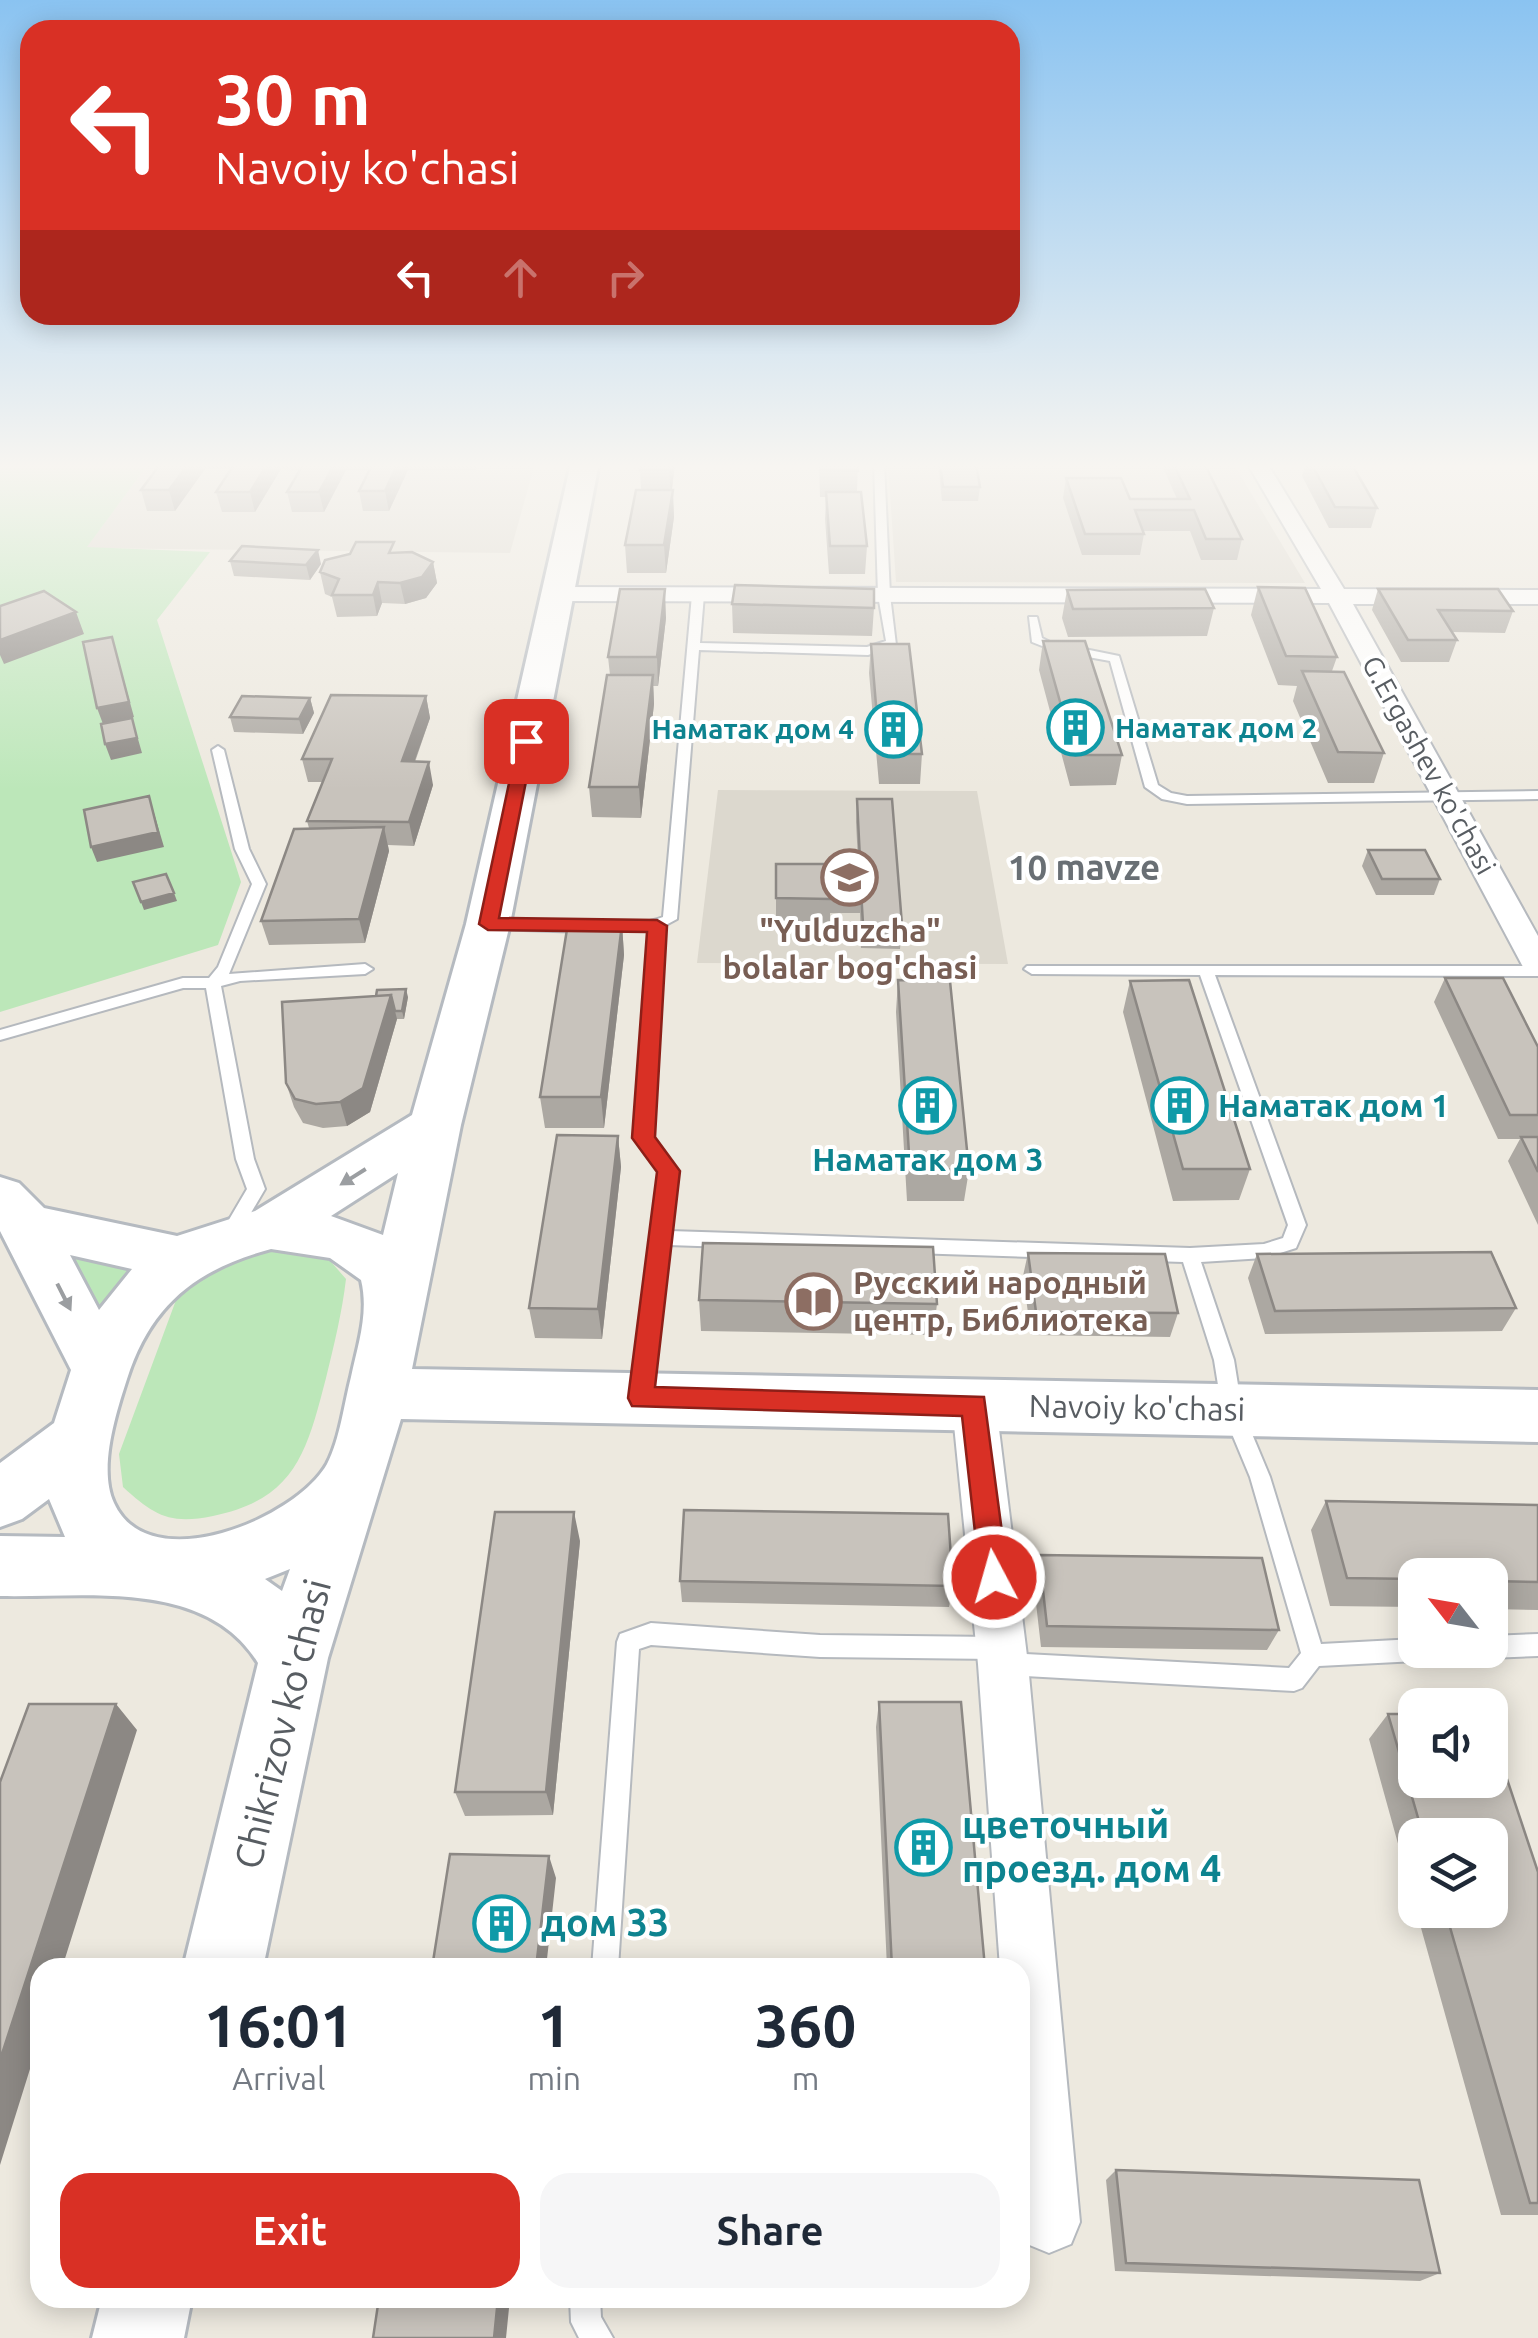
<!DOCTYPE html>
<meta charset="utf-8">
<style>
:root{--surface:#fff;--page:#f6f6f7;--text:#1f2937;--muted:#747a83;--accent:#d93025}
body{margin:0;font-family:Ubuntu,sans-serif;background:var(--page);color:var(--text);height:100vh;display:flex;flex-direction:column;font-size:38px;white-space:nowrap}
*{box-sizing:border-box;margin:0}
p{font-size:32px;color:var(--muted)}
.icon{flex:none;width:55px;height:55px;fill:none;stroke:currentColor;stroke-width:2;stroke-linecap:round;stroke-linejoin:round}
.map{position:relative;flex:1;overflow:hidden}
.drawer{position:absolute;left:30px;top:1958px;width:1000px;height:350px;display:flex;flex-direction:column;background:var(--surface);border-radius:30px;box-shadow:0 5px 25px #0003}
.drawer>*{flex:none}
.banner{position:absolute;left:20px;top:20px;width:1000px;height:305px;border-radius:30px;box-shadow:0 5px 25px #0003;background:#d93025;color:#fff;overflow:hidden}
.needle{width:65px;rotate:301deg}
.buttons{position:absolute;left:1398px;top:1558px;display:grid;gap:20px}
.buttons a{display:grid;place-items:center;width:110px;height:110px;border-radius:20px;background:var(--surface);box-shadow:0 5px 25px #0003;font-size:50px}
.pin{position:absolute;display:grid;place-items:center;width:85px;height:85px;color:#fff;margin:-42px;border-radius:20px;box-shadow:0 5px 15px #0006}
.me{position:absolute;width:110px;margin:-55px;rotate:354deg;stroke-linejoin:round;filter:drop-shadow(0 0 8px #0008)}
.turn{display:flex;align-items:center;gap:35px;height:210px;padding:0 30px;font-size:45px}
.turn .icon{width:130px;height:130px;stroke-width:2.5}
.turn b{display:block;font-size:70px;line-height:85px}
.lanes{display:flex;align-items:center;height:95px;padding:0 30px;background:#0003;justify-content:center;gap:50px;direction:ltr}
.lanes .off{opacity:.35}
.eta{display:flex;justify-content:space-evenly;align-items:center;height:170px;text-align:center}
.eta b{font-size:60px;font-weight:700;line-height:70px}
.action{display:flex;gap:20px;margin-top:auto;padding:20px 30px}
.action a{flex:1;height:115px;border-radius:30px;background:var(--accent);color:#fff;font-size:40px;font-weight:700;line-height:115px;text-align:center}
.action a+a{background:var(--page);color:var(--text)}
.map>svg:first-child{display:block}
.education{fill:#dcd8ce}
.green{fill:#bce7b9}
.lines{fill:none;stroke-linecap:round;stroke-linejoin:round}
.lane-casing{stroke:#b5b9be;stroke-width:4}
.street-casing{stroke:#b5b9be;stroke-width:4}
.secondary-casing{stroke:#b5bac0;stroke-width:6}
.lane{fill:#fff;fill-rule:evenodd}
.street{fill:#fff;fill-rule:evenodd}
.secondary{fill:#fff;fill-rule:evenodd}
.wall{fill:#aca8a2}
.shaded-wall{fill:#8c8884}
.building{fill:#c8c3bc;stroke:#8c8884;stroke-width:2.5}
.oneway{fill:#9b9ea1}
.route{fill:#d93025;stroke:#8d1f18;stroke-width:2.5}
.labels{text-anchor:middle;stroke-width:8;stroke-linejoin:round;paint-order:stroke}
.far-culture-label{font-size:28px;font-weight:bold;fill:#0d838f;stroke:#fff;text-anchor:start}
.far-street-label{font-size:28px;fill:#585d62;stroke:#fff}
.education-label{font-size:32px;font-weight:bold;fill:#785e54;stroke:#fff}
.culture-label{font-size:32px;font-weight:bold;fill:#0d838f;stroke:#fff;text-anchor:start}
.street-label{font-size:32px;fill:#585d62;stroke:#fff}
.neighbourhood-label{font-size:35px;font-weight:bold;fill:#696f74;stroke:#fff}
.near-street-label{font-size:38px;fill:#585d62;stroke:#fff}
.near-culture-label{font-size:38px;font-weight:bold;fill:#0d838f;stroke:#fff;text-anchor:start}
</style>
<div class="map">
<svg width="1538" height="2338" viewBox="0 0 1538 2338">
<rect width="100%" height="100%" fill="#ede9df"/>
<!-- education -->
<path class="education" d="M149 463H535L510 553 86 548Z
M888 463H1233L1305 583 896 582Z
M718 790 977 791 1008 964 697 963Z"/>
<!-- green -->
<path class="green" d="M0 463H149L87 547 210 552 157 620 241 882 218 945 0 1012Z
M260 1244 326 1256 346 1279C342 1313 334 1345 326 1378 307 1451 296 1499 213 1516 169 1525 154 1515 123 1487L119 1454 179 1292 217 1258Z
M66 1248 144 1268 93 1313Z"/>
<g class="lines">
<defs>
<path id="lane" d="M874 463H884L890 595 896 645 868 655 699 650 677 919 664 926 652 1137 677 1171 670 1231 1190 1248 1264 1244 1283 1238 1288 1225 1200 975 1032 974 1024 969 1027 966H1538V976L1215 975 1306 1225 1296 1248 1264 1258 1201 1262 1234 1360 1242 1410 1270 1477 1321 1644 1415 1639V1650H1428L1425 1658 1417 1661 1319 1666 1302 1688 1294 1691 1005 1675 997 1672 993 1664 996 1659 820 1657 651 1645 639 1649 618 1968H592L617 1642 620 1634 651 1623 820 1635 996 1637 1004 1640 1007 1648 1005 1653 1289 1668 1301 1653 1250 1477 1222 1410 1214 1360 1183 1262 668 1245 651 1397 648 1403 641 1405 634 1403 631 1397 659 1172 634 1138 649 930 584 932 489 929 482 924 489 919C537 921 620 933 663 917L692 595 698 592 704 595 700 643 867 647 886 641 878 595Z
M1029 617H1037L1042 638 1050 642 1119 656 1158 785 1171 793 1187 796 1538 791V799L1187 804 1162 799 1145 787 1110 661 1055 651 1032 642Z
M218 746 224 750 249 849 266 884 229 974 365 964 373 969 365 974 240 981 221 986 254 1159 265 1189 235 1240H223L220 1235 247 1189 236 1159 206 988H183L0 1040V1030L183 978H209L218 967 252 884 235 849 212 750Z
M1538 1634V1656L1490 1658 1482 1655 1480 1650H1490V1636Z
M570 2298H600L601 2317 613 2338H579L571 2322Z"/>
<path id="street" d="M1247 463H1267L1344 589 1538 590V604H1353L1538 936V975L1526 972 1522 965 1329 603 556 601 544 594 556 587 1321 589Z
M974 1387 989 1392 996 1405 1028 1664 1080 2222 1071 2244 1049 2253 1027 2244 1020 2228V1968H1000L978 1664 952 1405 959 1392Z"/>
<path id="secondary" d="M571 463H599L510 924 461 1125 412 1369 1538 1390V1442L401 1419 328 1658 263 1968H183L258 1663C206 1578 85 1598 0 1596V1536L65 1537 49 1499 22 1519 0 1527V1463L54 1423 71 1370 0 1231V1177L19 1183 44 1208 177 1236 255 1211 412 1115 466 924ZM398 1173 383 1235 331 1216ZM271 1249 330 1258 361 1280C369 1313 358 1344 351 1377 344 1404 340 1439 327 1464 296 1519 149 1580 114 1503 98 1469 116 1413 127 1379 151 1304 197 1269 271 1249ZM70 1255 132 1269 99 1310ZM290 1569 282 1591 265 1579Z
M102 2298H192L184 2338H92Z"/>
</defs>
<!-- lane casing -->
<use href="#lane" class="lane-casing"/>
<!-- street casing -->
<use href="#street" class="street-casing"/>
<!-- secondary casing -->
<use href="#secondary" class="secondary-casing"/>
<!-- lane -->
<use href="#lane" class="lane"/>
<!-- street -->
<use href="#street" class="street"/>
<!-- secondary -->
<use href="#secondary" class="secondary"/>
</g>
<!-- wall -->
<path class="wall" d="M161 463H478L475 470H408L389 511H363L359 491 369 470H346L324 512H292L287 492 300 470 281 469 255 512H222L216 492 231 469H205L175 511H147L141 490Z
M675 463 672 490 674 517 666 573H627L625 545 641 490 640 470Z
M819 463H858L857 492 867 546 865 574H829L825 519 826 497H820Z
M938 463H976L980 487 978 501H942Z
M1161 463H1204L1242 539 1237 560H1201L1190 531H1143L1144 534 1140 555H1082L1063 498 1066 478 1130 499H1177Z
M1306 463H1351L1377 508 1371 528H1329L1302 476Z
M396 553 433 562 437 583 426 598 405 604 382 603 377 616 337 617 332 597 325 594 320 572Z
M230 561 321 564 310 580 234 576Z
M1258 587 1337 657 1332 671 1384 753 1374 783H1328L1293 701 1297 686 1278 685 1251 615Z
M1378 589 1513 611 1505 633 1452 632 1457 640 1449 662H1401L1372 610Z
M1067 590 1214 608 1207 636 1068 637 1062 618Z
M732 604 874 608 872 636 733 633Z
M666 618 658 686H653L654 704 641 818 592 817 589 787 610 675 608 657Z
M1043 641 1122 755 1116 785 1070 786 1039 670Z
M871 644 922 754 920 784H879L869 673Z
M426 696 430 718 415 762 433 785 414 846 388 845 389 851 365 943 269 945 261 921 309 828 307 821 323 782H308L302 759Z
M310 698 314 713 303 734 234 732 230 717Z
M857 799 902 925 900 949 861 948 860 913H830V923L776 922V864L830 880H859L856 822Z
M1368 850 1440 879 1434 895H1376L1362 866Z
M622 924 624 955 604 1128H545L540 1097Z
M1445 978 1538 1047V1225L1508 1161 1520 1139H1498L1434 1002Z
M898 980 969 1170 964 1201H907L896 1012Z
M1130 981 1250 1169 1239 1200 1173 1201 1123 1012Z
M376 996 408 997 404 1019H397L370 1112 347 1126 323 1128 303 1123 294 1107 286 1083Z
M618 1136 621 1167 602 1339 535 1338 529 1308Z
M1028 1253 1178 1313 1170 1337 1031 1335 1023 1276Z
M1257 1254 1516 1308 1502 1331 1265 1334 1248 1278Z
M699 1300 937 1304 933 1335 701 1331Z
M1326 1501 1538 1505V1610L1490 1609V1575H1415V1607L1330 1606 1311 1530Z
M580 1541 553 1815 465 1816 455 1792Z
M1039 1555 1279 1630 1267 1650 1041 1647 1033 1577Z
M680 1581 953 1586 949 1607 682 1602Z
M879 1702 985 1968H887L876 1727Z
M1388 1714 1538 1872V2215H1501L1416 1910H1490V1835H1415V1905L1369 1739Z
M1116 2170 1440 2273 1420 2281 1115 2271 1106 2180Z"/>
<!-- shaded-wall -->
<path class="shaded-wall" d="M189 463H203L205 469 175 511 169 490Z
M268 463H279L281 469 255 512 250 492Z
M335 463H345L346 470 324 512 319 492Z
M398 463H406L408 470 389 511 385 491Z
M670 463H675L671 496 669 470Z
M673 490 674 517 666 573 664 545Z
M318 550 321 564 310 580 306 565Z
M433 562 437 583 426 598 405 604 400 583Z
M378 582 382 603 377 616 373 595Z
M665 589 666 618 658 686 657 657Z
M76 612 84 634 4 664 0 655V640Z
M112 637 134 717 103 724 97 708Z
M653 675 654 704 641 818 639 787Z
M426 696 430 718 406 785 402 761Z
M310 698 314 713 303 734 299 719Z
M132 718 142 753 111 760 105 744Z
M429 762 433 785 414 846 409 822Z
M149 796 164 847 97 862 91 847Z
M384 827 389 851 365 943 359 919Z
M174 893 177 901 144 910 141 902Z
M622 924 624 955 604 1128 601 1097Z
M406 989 408 997 404 1019 402 1011Z
M391 995 397 1019 370 1112 347 1126 340 1102Z
M618 1136 621 1167 602 1339 598 1309Z
M574 1512 580 1541 553 1815 546 1792Z
M116 1704 137 1730 62 1968H40V2037L0 2165V2060Z
M549 1856 556 1878 546 1968H536Z
M498 2298H510L506 2338H494Z"/>
<!-- building -->
<path class="building" d="M161 463H189L169 490H141Z
M235 463H268L250 492H216Z
M304 463H335L319 492H287Z
M373 463H398L385 491H359Z
M641 463H670L669 470H640Z
M821 463H858V471L821 470Z
M940 463H976L980 487H943Z
M1173 463H1204L1242 539H1206L1194 510H1135L1144 534H1085L1066 478H1121L1130 499H1190Z
M1311 463H1351L1377 508 1335 507Z
M636 490H673L664 545H625Z
M826 492H861L867 546H830Z
M356 542H394L389 553 412 552 433 562 422 577 400 583 378 582 373 595H332L339 579 320 572 325 560 350 554Z
M242 546 318 550 306 565 230 561Z
M735 585 874 589V608L732 604Z
M1258 587 1305 588 1337 657 1286 656Z
M620 589H665L657 657H608Z
M1205 589 1214 608 1073 609 1067 590Z
M1378 589H1498L1513 611 1438 610 1457 640H1408Z
M44 591 76 612 0 640V606Z
M112 637 129 702 97 708 83 642Z
M1043 641H1085L1122 755H1075Z
M871 644H909L922 754H880Z
M1302 671 1344 672 1384 753 1338 752Z
M607 675H653L639 787H589Z
M331 695 426 696 402 761 429 762 409 822 307 821 332 759H302Z
M242 696 310 698 299 719 230 717Z
M132 718 137 738 105 744 101 724Z
M149 796 158 832 91 847 84 810Z
M857 799H892L902 925 863 924 861 890 830 889V899L776 898V864H830V880H861Z
M384 827 359 919 261 921 294 829Z
M1368 850H1425L1440 879H1382Z
M166 874 174 893 141 902 133 882Z
M568 923 622 924 601 1097H540Z
M1445 978H1503L1538 1047V1115H1510Z
M898 980 950 981 969 1170 910 1169Z
M1189 980 1250 1169H1183L1130 981Z
M406 989 402 1011H395L391 995 376 996 377 990Z
M391 995 363 1088 340 1102 316 1104 295 1099 286 1083 282 1002Z
M557 1135 618 1136 598 1309 529 1308Z
M1521 1137H1538V1172Z
M703 1243 933 1247 937 1304 699 1300Z
M1491 1252 1516 1308 1275 1311 1257 1254Z
M1028 1253 1165 1254 1178 1313 1036 1312Z
M1326 1501 1538 1505V1582L1490 1581V1575H1415V1579L1347 1578Z
M684 1510 948 1514 953 1586 680 1581Z
M495 1512H574L546 1792H455Z
M1039 1555 1262 1558 1279 1630 1047 1626Z
M879 1702H961L985 1968H892Z
M29 1704H116L0 2060V1782Z
M1388 1714H1415V1780H1490V1728L1538 1872V2203H1530L1445 1910H1490V1835H1423Z
M450 1854 549 1856 536 1968H432Z
M1116 2170 1419 2180 1440 2273 1126 2263Z
M379 2298H498L494 2338H373Z"/>
<!-- one-way arrows -->
<defs><path id="oneway-solid" d="M-6-.8H1V-3.2L6.5 0L1 3.2V.8H-6Z" transform="scale(2.5)"/></defs>
<g class="oneway">
<use href="#oneway-solid" transform="translate(353 1177) rotate(148)"/>
<use href="#oneway-solid" transform="translate(64 1297) rotate(63)"/>
</g>
<!-- sky -->
<linearGradient id="sky" x2="0" y2="1"><stop stop-color="#8ac3f1"/><stop offset="0.59" stop-color="#f7f5f1"/><stop offset="1" stop-color="#f7f5f1" stop-opacity="0"/></linearGradient>
<rect width="1538" height="790" fill="url(#sky)"/>
<!-- route -->
<path class="route" d="M526 736 534 741 499 918 657 920 667 926 655 1137 680 1171 655 1387 984 1397 1008 1577 1004 1587 994 1590 984 1587 980 1577 962 1416 632 1406 628 1398 657 1172 632 1138 647 932 488 930 479 924 518 741Z"/>
<!-- icons -->
<defs>
<symbol id="building-ring" viewBox="-11 -11 22 22"><circle r="9.5" fill="#fff" stroke="#0f9aa8" stroke-width="1.5"/><path d="M-4-6H4V6H1V3H-1V6H-4ZM-2.5-4.3h1.7v1.8h-1.7ZM.8-4.3h1.7v1.8H.8ZM-2.5-1h1.7V.8h-1.7ZM.8-1h1.7V.8H.8Z" fill="#0f9aa8"/></symbol>
<symbol id="school-ring" viewBox="-11 -11 22 22"><circle r="9.5" fill="#fff" stroke="#8d6e63" stroke-width="1.5"/><path d="M0-5L7-2L0 1L-7-2ZM-4 1L0 2.5L4 1V4Q0 6-4 4Z" fill="#8d6e63"/></symbol>
<symbol id="library-ring" viewBox="-11 -11 22 22"><circle r="9.5" fill="#fff" stroke="#8d6e63" stroke-width="1.5"/><path d="M-6-4Q-3-5.5-.7-3.5V5Q-3 3-6 4ZM6-4Q3-5.5 .7-3.5V5Q3 3 6 4Z" fill="#8d6e63"/></symbol>
</defs>
<g fill-rule="evenodd">
<use href="#building-ring" x="1044" y="696" width="63" height="63"/>
<use href="#building-ring" x="862" y="698" width="63" height="63"/>
<use href="#school-ring" x="818" y="846" width="63" height="63"/>
<use href="#building-ring" x="896" y="1074" width="63" height="63"/>
<use href="#building-ring" x="1148" y="1074" width="63" height="63"/>
<use href="#library-ring" x="782" y="1270" width="63" height="63"/>
<use href="#building-ring" x="892" y="1816" width="63" height="63"/>
<use href="#building-ring" x="470" y="1892" width="63" height="63"/>
</g>
<g class="labels">
<!-- far-culture labels -->
<g class="far-culture-label">
<text x="1115" y="738">Наматак дом 2</text>
<text x="854" y="739" text-anchor="end">Наматак дом 4</text>
</g>
<!-- far-street labels -->
<g class="far-street-label">
<text transform="translate(1429 765) rotate(61)" y="10">G.Ergashev ko'chasi</text>
</g>
<!-- education labels -->
<g class="education-label">
<text x="850" y="942">"Yulduzcha"<tspan x="850" dy="37">bolalar bog'chasi</tspan></text>
<text x="853" y="1294" text-anchor="start">Русский народный<tspan x="853" dy="37">центр, Библиотека</tspan></text>
</g>
<!-- culture labels -->
<g class="culture-label">
<text x="1218" y="1117">Наматак дом 1</text>
<text x="928" y="1171" text-anchor="middle">Наматак дом 3</text>
</g>
<!-- street labels -->
<g class="street-label">
<text transform="translate(1137 1408) rotate(1)" y="11">Navoiy ko'chasi</text>
</g>
<!-- neighbourhood labels -->
<g class="neighbourhood-label">
<text x="1084" y="880">10 mavze</text>
</g>
<!-- near-street labels -->
<g class="near-street-label">
<text transform="translate(283 1724) rotate(-76)" y="13">Chikrizov ko'chasi</text>
</g>
<!-- near-culture labels -->
<g class="near-culture-label">
<text x="962" y="1838">цветочный<tspan x="962" dy="44">проезд. дом 4</tspan></text>
<text x="541" y="1936">дом 33</text>
</g>
</g>
</svg>
<div class="buttons">
<a><svg class="needle" viewBox="-14 -14 28 28"><path d="M0-13l5 13h-10z" fill="#e53935"/><path d="M0 13l5-13h-10z" fill="#747a83"/></svg></a>
<a><svg class="icon" aria-label="sound" viewBox="0 0 24 24"><path d="M4 9h4l5-4v14l-5-4H4zM17 9q2 3 0 6"/></svg></a>
<a><svg class="icon" aria-label="layers" viewBox="0 0 24 24"><path d="M12 4l9 5-9 5-9-5zM3 14l9 5 9-5"/></svg></a>
</div>
<div class="pin" style="left:526px;top:741px;background:#d93025"><svg class="icon" aria-label="arrive" viewBox="0 0 24 24"><path d="M6 21V4h12l-3 4 3 4H6"/></svg></div>
<svg class="me" style="left:994px;top:1577px" viewBox="-20 -20 40 40"><circle r="17" fill="#d93025" stroke="#fff" stroke-width="3"/><path d="M0-11L8 9 0 5-8 9z" fill="#fff"/></svg>
<div class="banner">
<div class="turn"><svg class="icon" aria-label="left" viewBox="0 0 24 24"><path d="M17 20v-9H6M10 6l-5 5 5 5"/></svg><div><b>30 m</b>Navoiy ko'chasi</div></div>
<div class="lanes"><svg class="icon" aria-label="left" viewBox="0 0 24 24"><path d="M17 20v-9H6M10 6l-5 5 5 5"/></svg><svg class="icon off" aria-label="ahead" viewBox="0 0 24 24"><path d="M12 20V5M6 11l6-6 6 6"/></svg><svg class="icon off" aria-label="right" viewBox="0 0 24 24"><path d="M7 20v-9h11M14 6l5 5-5 5"/></svg></div>
</div>
<section class="drawer">
<div class="eta">
<div><b>16:01</b><p>Arrival</p></div>
<div><b>1</b><p>min</p></div>
<div><b>360</b><p>m</p></div>
</div>
<div class="action"><a>Exit</a><a>Share</a></div>
</section>
</div>
